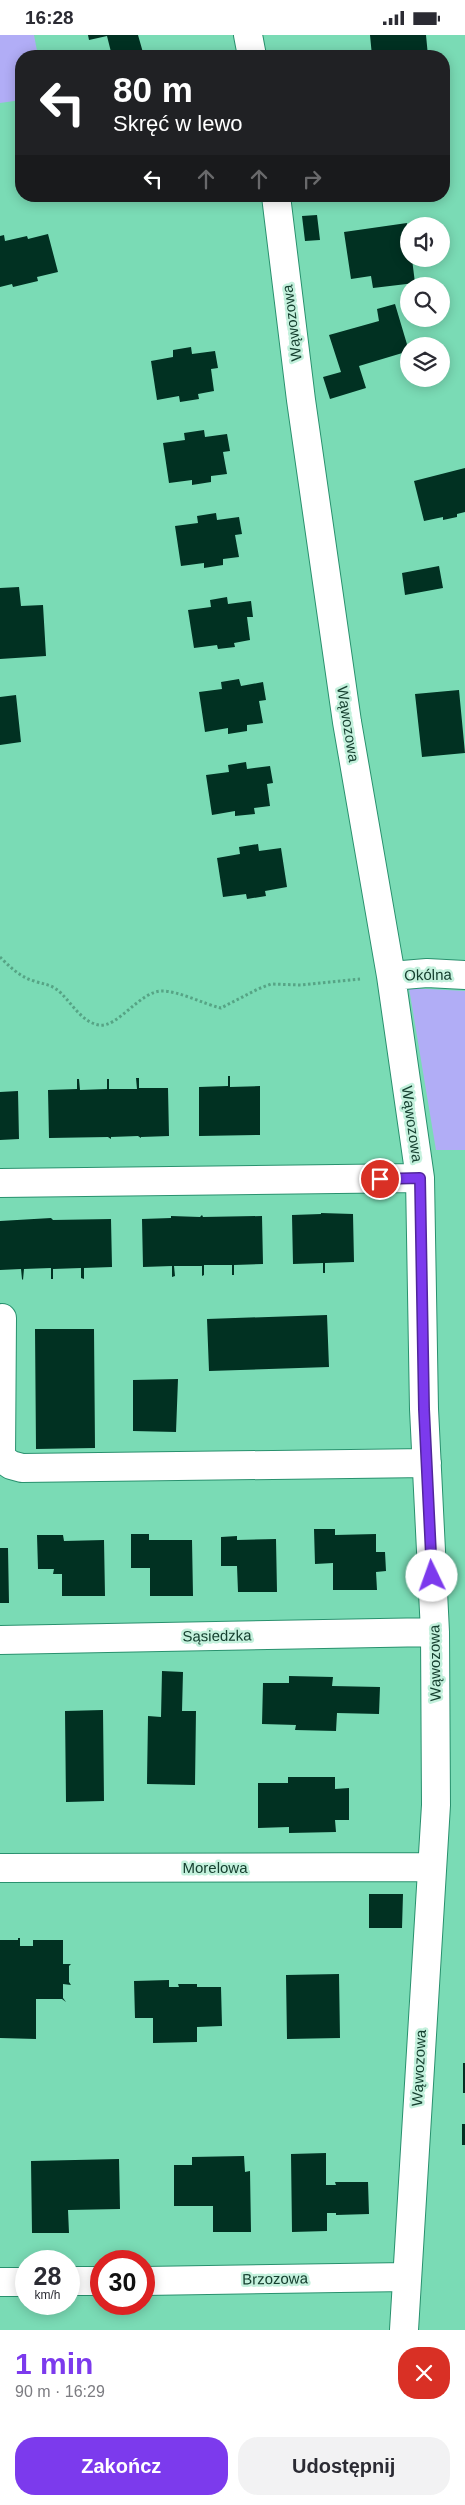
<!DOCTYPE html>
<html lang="pl">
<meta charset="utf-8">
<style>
:root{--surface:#fff;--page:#f2f2f3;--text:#2b2b33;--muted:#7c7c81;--accent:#7c3aed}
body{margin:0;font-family:Helvetica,sans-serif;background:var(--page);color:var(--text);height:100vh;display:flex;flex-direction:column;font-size:19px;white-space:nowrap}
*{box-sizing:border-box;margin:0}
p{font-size:16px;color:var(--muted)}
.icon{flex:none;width:28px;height:28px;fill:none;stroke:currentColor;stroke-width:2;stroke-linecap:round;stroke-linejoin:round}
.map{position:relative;height:2295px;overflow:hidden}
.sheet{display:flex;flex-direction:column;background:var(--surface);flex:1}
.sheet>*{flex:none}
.guide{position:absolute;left:15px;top:15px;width:435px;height:152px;border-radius:20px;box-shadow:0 2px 12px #0003;background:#202124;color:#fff;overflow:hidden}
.fabs{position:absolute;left:400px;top:182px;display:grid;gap:10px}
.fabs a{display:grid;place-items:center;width:50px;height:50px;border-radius:50%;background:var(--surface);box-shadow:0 2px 12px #0003;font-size:25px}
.speed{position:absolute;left:15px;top:2215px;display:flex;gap:10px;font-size:25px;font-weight:700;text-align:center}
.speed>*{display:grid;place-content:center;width:65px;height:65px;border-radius:50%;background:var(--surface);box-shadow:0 2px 12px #0003;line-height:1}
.speed small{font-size:12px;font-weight:400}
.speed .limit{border:8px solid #d22;background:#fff;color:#111}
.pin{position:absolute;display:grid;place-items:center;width:42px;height:42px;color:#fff;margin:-21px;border:2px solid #fff;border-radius:50%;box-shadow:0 1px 5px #0007}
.me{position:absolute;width:55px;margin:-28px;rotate:357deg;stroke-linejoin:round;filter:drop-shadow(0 0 4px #0008)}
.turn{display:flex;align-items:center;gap:18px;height:105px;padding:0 15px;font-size:22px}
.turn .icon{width:65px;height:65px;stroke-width:2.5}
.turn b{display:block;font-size:35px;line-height:42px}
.lanes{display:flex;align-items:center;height:48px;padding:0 15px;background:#0003;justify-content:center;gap:25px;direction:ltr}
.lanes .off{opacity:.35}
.round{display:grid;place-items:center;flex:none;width:52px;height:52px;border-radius:20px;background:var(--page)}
.summary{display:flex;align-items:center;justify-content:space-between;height:85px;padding:0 15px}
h1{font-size:30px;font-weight:700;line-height:38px;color:var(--accent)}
.button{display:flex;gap:10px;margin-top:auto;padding:10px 15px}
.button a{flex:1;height:58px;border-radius:20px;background:var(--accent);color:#fff;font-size:20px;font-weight:700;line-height:58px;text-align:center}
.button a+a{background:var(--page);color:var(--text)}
.status{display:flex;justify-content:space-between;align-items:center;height:35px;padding:0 25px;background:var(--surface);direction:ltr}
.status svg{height:14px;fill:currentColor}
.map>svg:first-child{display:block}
.green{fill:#b1adf6}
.building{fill:#013122}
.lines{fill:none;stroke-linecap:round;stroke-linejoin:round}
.minor-casing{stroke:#29916e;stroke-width:30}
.path{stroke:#56a485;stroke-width:3;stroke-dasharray:2.5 2.5;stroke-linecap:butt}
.minor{stroke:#fff;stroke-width:28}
.route-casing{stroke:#51269a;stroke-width:12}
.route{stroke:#7c3aed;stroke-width:9}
.labels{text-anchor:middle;stroke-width:5;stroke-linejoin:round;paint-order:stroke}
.street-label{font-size:15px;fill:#164030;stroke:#c4f1dd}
</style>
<div class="status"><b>16:28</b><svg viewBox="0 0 49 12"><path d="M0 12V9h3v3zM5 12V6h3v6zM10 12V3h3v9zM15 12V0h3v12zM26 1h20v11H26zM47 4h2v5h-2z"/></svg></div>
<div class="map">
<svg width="465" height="2295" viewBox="0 0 465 2295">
<rect width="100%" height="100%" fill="#7adbb5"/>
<!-- green -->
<path class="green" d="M0 0H34L38 21H21V65L0 68Z
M409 953 465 956V1115H436Z"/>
<!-- building -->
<path class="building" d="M88 0H138L144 21H112L107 1 89 5Z
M370 0H426L428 21H372Z
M317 180 320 205 305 206 302 181Z
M407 188 409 224H412L415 248 373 253 371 241 351 244 344 197Z
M48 199 58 237 37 242 38 246 13 252 12 249 0 252V201L4 200 5 206 27 201 28 204Z
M395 269 409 316 359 331 366 353 330 364 323 342 341 337 329 300 379 286 377 274Z
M191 312 192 319 215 316 218 333 211 334 214 356 198 359 199 364 180 367 179 361 157 365 151 326 173 322V315Z
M204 395 205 402 227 399 230 416 223 417 227 439 211 441V447L192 450V445L169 448 163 408 185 405 184 398Z
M465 433V477L457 479V482L443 485V482L424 486 414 446Z
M216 478 217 485 239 482 242 499 235 500 239 522 223 524V530L204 533V528L181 531 175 491 198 488 197 481Z
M439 531 443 553 405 560 402 538Z
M19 552 21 571 43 570 46 621 0 624V553Z
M227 562 228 569 251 566 253 582H247L250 605 234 608 235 612 218 614 217 610 194 613 188 575 211 572 210 565Z
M239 644 241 651 263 647 266 665 259 666 263 688 247 690V696L228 699V693L205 697 199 657 222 654 221 647Z
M459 655 465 718 422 722 415 659Z
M16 660 21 707 0 710V662Z
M246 727 247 734 270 731 273 748 267 749 270 771 254 773 255 779 235 781V776L212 780 206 740 229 737 228 730Z
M258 809 259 816 281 813 287 852 265 856 266 861 247 864 246 859 223 862 217 823 240 819 239 812Z
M228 1041H230V1052L260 1051V1100L199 1101V1052L228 1051Z
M136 1043H139V1053H168L169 1101 141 1102V1103L138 1101 111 1102V1104L108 1102 49 1103 48 1055 77 1054V1044H79L80 1055 107 1054V1044H109V1054H137Z
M18 1056 19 1104 0 1105V1057Z
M321 1178 353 1179 354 1227 325 1228V1238H323V1228L293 1229 292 1180 321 1179Z
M202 1180 203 1182 262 1181 263 1229 234 1230V1240H232V1230H204V1240L202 1241V1231H174L175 1241 172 1242V1231L143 1232 142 1184 171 1183V1181L200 1182Z
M51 1183 53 1185 111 1184 112 1232 84 1233V1244L81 1243V1233L53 1234V1244H51V1233L24 1234 23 1245 22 1244 21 1234 0 1235V1186Z
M327 1280 329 1332 209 1336 207 1284Z
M35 1294H94L95 1413 36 1414Z
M178 1344 176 1397 133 1396V1345Z
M314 1494H335V1500L376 1499V1517H385L386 1536 376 1537 377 1555H333V1528L315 1529Z
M131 1499H149V1505H192L193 1561H150V1533H131Z
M37 1500H63L64 1506 104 1505 105 1561H62V1539H53L54 1534H38Z
M237 1501V1505L276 1504 277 1557H238L237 1531H221V1502Z
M0 1513H8L9 1568H0Z
M162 1636 183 1637 182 1676H196L195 1750 147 1749 148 1681 161 1682Z
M289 1641 333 1642 332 1651 380 1652 379 1679 337 1678 336 1696 295 1695 296 1690 262 1689 263 1648H289Z
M103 1675 104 1766 66 1767 65 1676Z
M288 1742H335V1754L349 1753V1785H335L336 1797 289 1798V1792L258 1793V1748H288Z
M369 1859H403L402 1893H369Z
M18 1903H20V1911H33V1905H63V1929H71L69 1931V1947L71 1950 63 1949V1963L66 1967 62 1964H36V2004L0 2003V1905H18Z
M339 1939 340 2003 287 2004 286 1940Z
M169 1945V1952H179L178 1949H197V1952H221L222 1991 197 1992V2007L153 2008V1983H135L134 1946Z
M463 2028H465V2058H463Z
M462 2089H465V2110H462Z
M326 2118V2150H336L335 2147H368L369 2179 336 2180V2178H327V2196L292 2197 291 2119Z
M244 2121 245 2137 250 2136 251 2197H213V2171H174V2130H192V2122Z
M119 2124 120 2174 68 2175 69 2198H32L31 2126Z"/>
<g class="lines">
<defs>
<path id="minor" d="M248 0 252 21
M276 161 301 365 347 687 391 941 420 1143 424 1374 435 1597 436 1770 404 2295
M391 941 427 938 465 940
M0 1148 420 1143
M2 1283 1 1423 11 1430 22 1433 427 1428
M0 1605 435 1597
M0 1833 431 1832
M69 2246H101
M144 2246 407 2242
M0 2247H26"/>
</defs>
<!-- minor casing -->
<use href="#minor" class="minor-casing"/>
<!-- path -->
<path class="path" d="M0 922C10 932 20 942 34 946 42 949 49 949 56 954 70 964 80 987 99 990 118 993 140 956 162 956 179 956 204 969 221 973L258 954 271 949 301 950 360 944"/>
<!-- minor -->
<use href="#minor" class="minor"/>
</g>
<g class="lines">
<defs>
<path id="route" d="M380 1144 420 1143 424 1374 432 1541"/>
</defs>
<!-- route casing -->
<use href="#route" class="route-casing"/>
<!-- route -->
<use href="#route" class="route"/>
</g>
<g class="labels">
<!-- street labels -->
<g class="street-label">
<text transform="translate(292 288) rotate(-97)" y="5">Wąwozowa</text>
<text transform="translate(348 689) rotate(81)" y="5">Wąwozowa</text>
<text transform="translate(428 940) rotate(-1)" y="5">Okólna</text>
<text transform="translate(412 1089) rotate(82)" y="5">Wąwozowa</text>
<text transform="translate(217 1601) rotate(-1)" y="5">Sąsiedzka</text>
<text transform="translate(435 1628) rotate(-91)" y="5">Wąwozowa</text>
<text x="215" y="1838">Morelowa</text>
<text transform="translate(419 2033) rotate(-87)" y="5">Wąwozowa</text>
<text transform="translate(275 2244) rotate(-1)" y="5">Brzozowa</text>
</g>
</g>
</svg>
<div class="fabs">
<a><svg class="icon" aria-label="sound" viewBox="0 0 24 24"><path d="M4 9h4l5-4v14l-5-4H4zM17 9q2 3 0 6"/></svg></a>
<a><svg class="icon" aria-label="search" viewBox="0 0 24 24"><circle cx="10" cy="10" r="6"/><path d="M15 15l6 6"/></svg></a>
<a><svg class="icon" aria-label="layers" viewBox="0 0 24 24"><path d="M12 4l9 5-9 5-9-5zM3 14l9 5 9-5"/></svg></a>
</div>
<div class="speed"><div>28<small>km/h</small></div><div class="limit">30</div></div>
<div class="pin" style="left:380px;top:1144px;background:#d93025"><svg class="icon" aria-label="arrive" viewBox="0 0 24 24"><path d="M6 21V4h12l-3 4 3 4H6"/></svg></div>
<svg class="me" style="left:432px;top:1541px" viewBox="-20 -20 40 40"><circle r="19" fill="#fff"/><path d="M0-13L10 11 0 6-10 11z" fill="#7c3aed"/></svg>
<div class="guide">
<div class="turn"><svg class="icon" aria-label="left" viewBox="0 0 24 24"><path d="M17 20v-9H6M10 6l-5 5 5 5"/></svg><div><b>80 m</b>Skręć w lewo</div></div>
<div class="lanes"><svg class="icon" aria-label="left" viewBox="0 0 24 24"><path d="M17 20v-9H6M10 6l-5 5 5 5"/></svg><svg class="icon off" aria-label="ahead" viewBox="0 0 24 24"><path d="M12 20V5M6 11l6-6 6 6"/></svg><svg class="icon off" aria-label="ahead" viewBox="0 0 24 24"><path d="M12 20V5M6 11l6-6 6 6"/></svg><svg class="icon off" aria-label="right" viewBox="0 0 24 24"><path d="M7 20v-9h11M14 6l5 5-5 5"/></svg></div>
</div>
</div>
<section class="sheet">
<div class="summary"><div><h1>1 min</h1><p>90 m · 16:29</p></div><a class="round" style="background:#d93025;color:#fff"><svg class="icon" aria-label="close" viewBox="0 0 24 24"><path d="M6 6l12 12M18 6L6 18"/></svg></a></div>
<div class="button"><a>Zakończ</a><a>Udostępnij</a></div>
</section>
